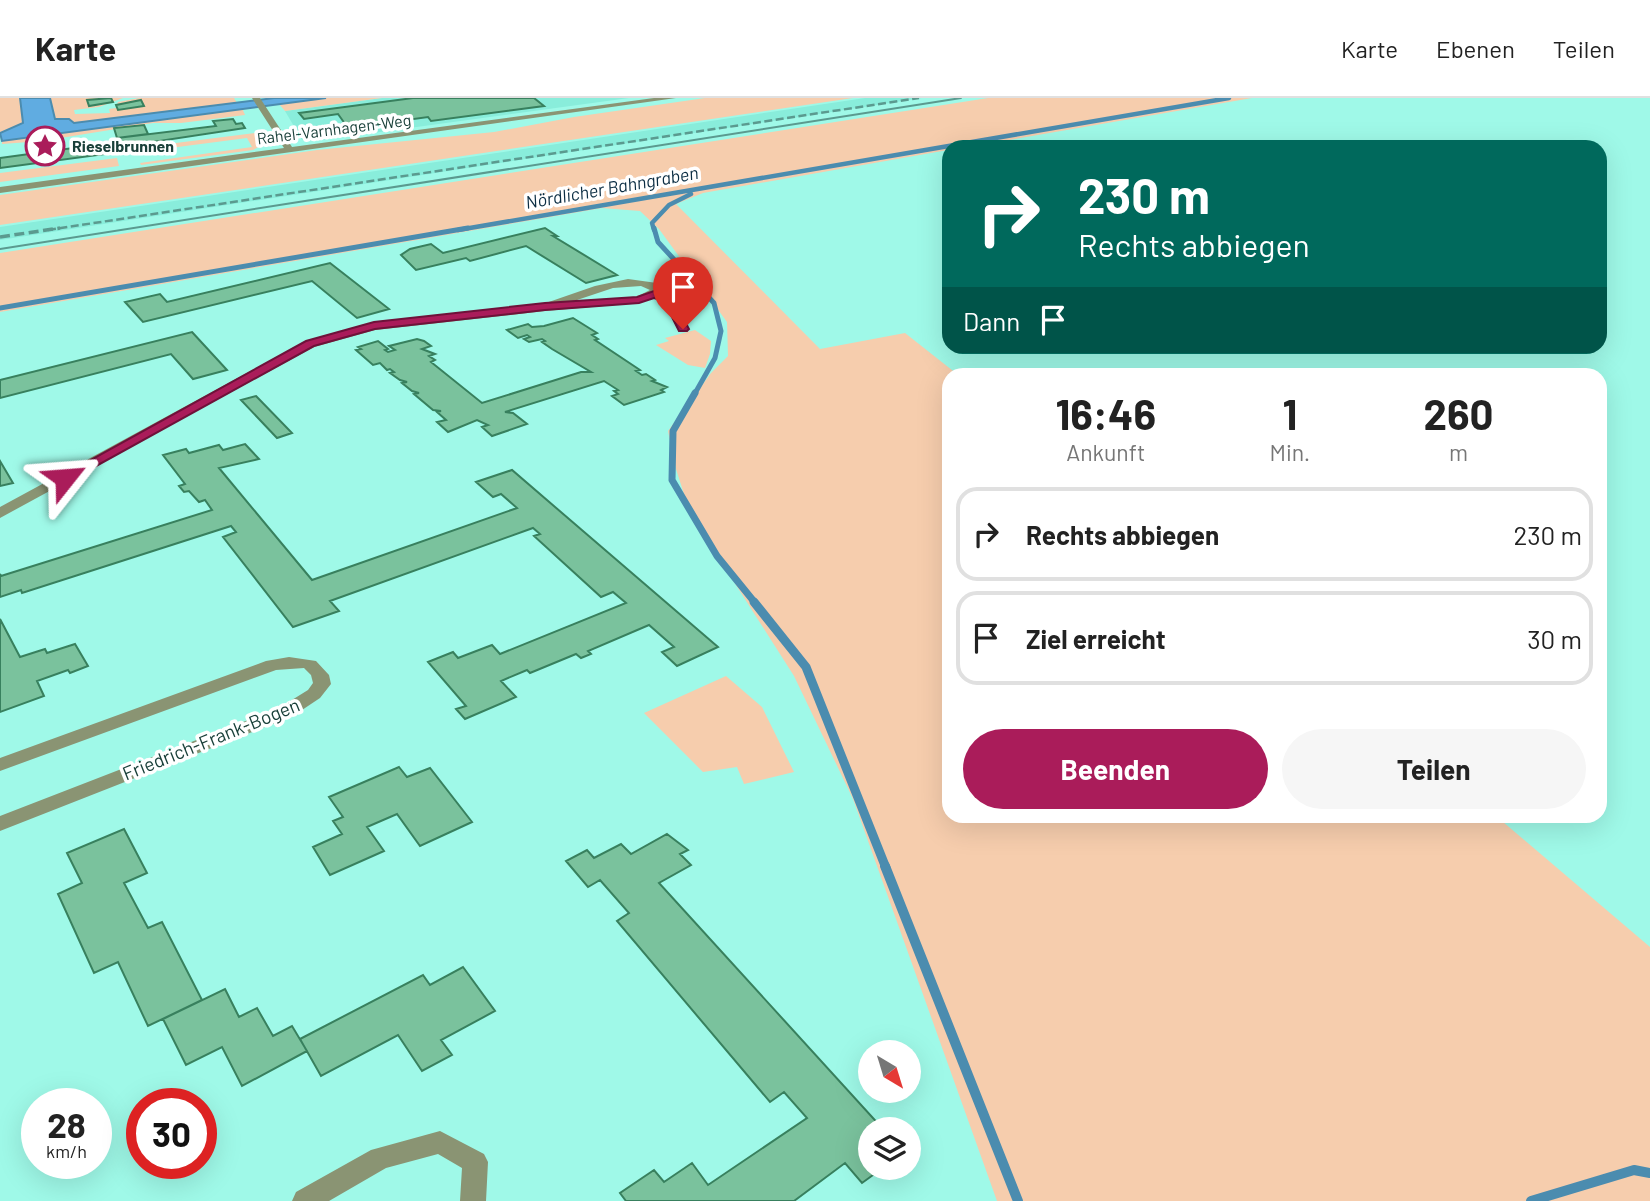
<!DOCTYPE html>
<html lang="de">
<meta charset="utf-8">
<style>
:root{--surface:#fff;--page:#f6f6f6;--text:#222;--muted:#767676;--line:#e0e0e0;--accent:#aa1c5a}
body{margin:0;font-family:Barlow,sans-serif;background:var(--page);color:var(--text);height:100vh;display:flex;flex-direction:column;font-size:26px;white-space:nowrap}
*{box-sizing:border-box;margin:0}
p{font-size:23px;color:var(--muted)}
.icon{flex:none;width:38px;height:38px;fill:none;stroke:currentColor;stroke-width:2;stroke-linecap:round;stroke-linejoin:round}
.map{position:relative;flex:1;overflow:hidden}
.details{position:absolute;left:942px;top:270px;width:665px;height:455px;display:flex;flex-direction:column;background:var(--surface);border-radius:21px;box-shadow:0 7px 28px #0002}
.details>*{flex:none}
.top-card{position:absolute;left:942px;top:42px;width:665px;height:214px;border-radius:21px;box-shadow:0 7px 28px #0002;background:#00695c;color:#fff;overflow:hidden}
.needle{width:46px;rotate:142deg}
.buttons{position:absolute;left:858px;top:942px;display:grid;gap:14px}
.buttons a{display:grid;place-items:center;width:63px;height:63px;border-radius:50%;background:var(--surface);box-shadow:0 7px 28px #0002;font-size:35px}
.speed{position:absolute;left:21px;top:990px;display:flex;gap:14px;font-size:35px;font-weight:700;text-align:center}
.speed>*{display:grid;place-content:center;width:91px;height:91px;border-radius:50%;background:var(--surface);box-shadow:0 7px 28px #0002;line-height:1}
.speed small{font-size:18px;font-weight:400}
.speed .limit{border:10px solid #d22;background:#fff;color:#111}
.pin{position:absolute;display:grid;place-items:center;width:60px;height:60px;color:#fff;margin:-72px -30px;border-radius:50% 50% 50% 0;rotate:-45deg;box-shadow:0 0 7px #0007}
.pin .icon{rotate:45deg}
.me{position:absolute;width:77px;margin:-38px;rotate:62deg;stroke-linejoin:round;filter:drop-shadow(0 0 5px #0008)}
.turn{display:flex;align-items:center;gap:24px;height:147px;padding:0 21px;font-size:32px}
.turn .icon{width:91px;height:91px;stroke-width:2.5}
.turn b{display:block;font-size:49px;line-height:60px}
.then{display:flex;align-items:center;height:66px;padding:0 21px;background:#0003;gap:14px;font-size:26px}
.eta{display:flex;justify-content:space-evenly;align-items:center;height:119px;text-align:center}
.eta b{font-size:42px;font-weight:700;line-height:49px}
.button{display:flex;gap:14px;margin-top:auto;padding:14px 21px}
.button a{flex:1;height:80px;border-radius:42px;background:var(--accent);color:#fff;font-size:28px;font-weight:700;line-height:80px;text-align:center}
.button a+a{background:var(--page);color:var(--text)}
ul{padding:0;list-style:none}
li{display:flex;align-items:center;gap:21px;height:94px;margin:0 14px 10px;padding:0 7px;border:4px solid var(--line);border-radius:21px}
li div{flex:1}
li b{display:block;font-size:26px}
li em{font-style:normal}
header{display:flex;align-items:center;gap:42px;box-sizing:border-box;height:98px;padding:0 35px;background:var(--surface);border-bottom:2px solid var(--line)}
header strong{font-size:33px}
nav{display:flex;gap:38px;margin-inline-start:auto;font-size:24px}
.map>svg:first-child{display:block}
.built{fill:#89eddb}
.green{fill:#f6cdad}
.water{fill:#60ace1;stroke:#4b8caf;stroke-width:2}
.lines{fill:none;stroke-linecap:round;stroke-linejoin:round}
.stream-far4{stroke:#4b8caf;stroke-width:4.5}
.stream-far3{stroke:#4b8caf;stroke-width:5}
.stream-far2{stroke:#4b8caf;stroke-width:7}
.stream-far1{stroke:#4b8caf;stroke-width:9}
.stream{stroke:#4b8caf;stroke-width:10}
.building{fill:#7ac29d;stroke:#38805e;stroke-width:2}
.minor{fill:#8a9473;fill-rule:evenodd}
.tram{stroke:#5b9a8f;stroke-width:2}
.rail-far1{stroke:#5b9a8f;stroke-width:2.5;stroke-dasharray:8 3.5;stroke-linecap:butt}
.rail{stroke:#5b9a8f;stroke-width:3.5;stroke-dasharray:10 4.5;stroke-linecap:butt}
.route{fill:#aa1c5a;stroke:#6e123a;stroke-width:2}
.labels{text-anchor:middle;stroke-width:7;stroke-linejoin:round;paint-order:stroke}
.far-street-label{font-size:16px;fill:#1a403a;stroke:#fff}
.far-poi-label{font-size:16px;font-weight:bold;fill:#1a403a;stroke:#fff;text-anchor:start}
.far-water-label{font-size:18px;font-style:italic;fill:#0a2c42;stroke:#fff}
.street-label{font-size:19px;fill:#1a403a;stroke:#fff}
</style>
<header>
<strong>Karte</strong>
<nav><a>Karte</a><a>Ebenen</a><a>Teilen</a></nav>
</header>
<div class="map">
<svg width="1650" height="1103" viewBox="0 0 1650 1103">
<rect width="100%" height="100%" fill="#9ff9e8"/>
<!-- built -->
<path class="built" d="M382 0H629L314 43 302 42 285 13Z
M865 0H922L0 142V129Z"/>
<!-- green -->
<path class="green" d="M0 0H20L23 25 0 35Z
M50 0H123L99 9 74 12 75 16 110 15 109 11 116 10 118 4 139 0H234L237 5 74 25 69 21H55Z
M326 0H382L285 13 279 6Z
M705 0H853L0 127V97L317 52 494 34 574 19Z
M988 0H1252L969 49H948V52L703 95 676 106 820 251 905 235 957 276H948V718H1496L1650 849V1103H997L853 701 794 578 690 415 676 371 668 333 711 275 728 258 727 224 659 131 640 113 602 110 0 214V155Z
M242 10 245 17 181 25H153L42 43 2 46V43Z
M255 35 262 47 253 52 141 67 140 65 252 49 247 40 170 50 168 46Z
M117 60 119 68 0 84V75Z
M695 232 711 243 710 256 705 270 688 267 656 247 669 243 665 240Z
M726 578 762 609 794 674 744 686 737 669 703 674 644 615Z"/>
<!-- water -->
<path class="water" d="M20 0H50L55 21H69L74 25 274 0H326L2 43 0 35 23 25Z"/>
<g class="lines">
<!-- stream-far4 -->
<path class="stream-far4" d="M458 132 1229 0
M654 132 652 125 669 107 691 96"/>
<!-- stream-far3 -->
<path class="stream-far3" d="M654 130 658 144 714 205 721 233 715 260 694 297
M0 210 468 130"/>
<!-- stream-far2 -->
<path class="stream-far2" d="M695 295 673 333 672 382 717 458 756 506"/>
<!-- stream-far1 -->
<path class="stream-far1" d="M754 504 806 569 886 770"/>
<!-- stream -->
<path class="stream" d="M885 768 1018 1103
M1531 1103 1634 1072 1650 1075"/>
</g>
<!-- building -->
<path class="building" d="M111 0 113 4 89 8 87 2Z
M413 0H534L544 8 431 23 428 19 348 30 338 16 304 21 299 15Z
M141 2 144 8 118 12 116 7Z
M233 21 236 26 242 25 245 30 120 49 117 40 216 28 213 23Z
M144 27 148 36 117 40 114 30Z
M110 45H119L120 49 112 50 113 55 0 70V60Z
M545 130 557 138H553L617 177 586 185 526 148 470 163 466 160 416 172 401 157 410 151 431 146 443 155Z
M330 165 389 211 357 220 312 183 143 224 125 204 160 196 167 204Z
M573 220 597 235 592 237 598 241 595 242 640 272 636 273 642 277 646 276 655 282 652 283 667 289 661 292 664 294 624 307 612 298 618 296 614 293 618 292 604 283 505 314 513 315 527 326 492 338 482 329 488 327 477 322 448 334 437 324 446 322 437 314 441 313 433 312 414 296 419 295 412 293 402 285 407 284 400 282 390 275 394 274 390 271 387 272 380 265 373 267 356 252 361 251 358 249 378 243 388 251 385 252 388 254 395 252 389 248 417 241 424 243 431 248 422 251 435 256 429 258 435 262 431 264 482 305 581 274H591L552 251 542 244 545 243 542 241 529 244 524 241 530 239 527 237 518 240 507 232 528 226 532 229 544 228Z
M192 234 227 272 193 281 171 256 0 300V282Z
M256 298 292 335 277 340 241 302Z
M245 346 259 361 219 370 312 482 517 410 501 396 493 399 476 384 512 372 718 549 677 568 662 554 674 549 649 527 588 553 591 556 581 560 576 556 530 575 527 572 501 583 516 599 465 621 456 611 466 608 428 564 453 554 458 560 492 547 500 556 626 505 613 494 601 499 534 438 540 436 533 430 330 503 339 513 293 529 223 439 236 434 231 428 22 495 21 492 0 499V476L1 478 212 412 205 402 199 404 189 393 184 394 179 388 185 386 163 357 186 351 189 355 219 347 223 352Z
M0 363 13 385 0 388Z
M0 521 20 559 45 551 47 555 75 546 88 568 70 575 68 572 37 583 44 598 0 614Z
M399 669 407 679 430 670 472 724 420 748 397 716 367 729 384 753 330 777 313 749 342 736 333 723 343 719 329 699Z
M124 731 147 775 124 785 148 830 162 824 202 902 148 928 118 864 94 875 58 796 82 785 67 755Z
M667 736 688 752 680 756 691 767 659 785 883 1031H870V1069H884L862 1085 845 1065 794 1103H626L620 1095 654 1072 664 1084 692 1065 708 1087 807 1020 784 994 770 1004 617 823 629 815 600 782 588 789 566 763 587 752 594 760 621 746 631 756Z
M463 869 495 913 441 942 452 957 422 973 398 937 321 978 300 941 423 877 430 887Z
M225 891 239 919 257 910 273 938 292 928 307 953 242 988 222 949 186 967 163 921Z"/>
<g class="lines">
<!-- minor -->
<path class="minor" d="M252 0H260L292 49 654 0H676L0 95V89L284 50Z
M628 181 657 185 661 194 672 199 689 231 687 234H679L663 203 653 199 639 205 545 213 375 232 314 249 0 420V409L306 243 374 224 543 206 595 188ZM641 188 650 192 636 199 571 204 613 190Z
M289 559 316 563 329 577 331 586 320 600 293 618 0 733V718L279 610 308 592 313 585 311 577 304 570 276 572 0 673V660L266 563Z
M440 1033 484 1056 488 1064 486 1103H460L462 1070 438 1056 386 1070 329 1103H292L296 1094 371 1052Z"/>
<!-- tram -->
<path class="tram" d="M0 151 961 0"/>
<!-- rail-far1 -->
<path class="rail-far1" d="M48 132 919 0"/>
<!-- rail -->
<path class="rail" d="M0 139 60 130"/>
</g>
<!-- route -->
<path class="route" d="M654 193 672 199 689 231 687 233H679L664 203 654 200 639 205 545 212 375 231 314 248 69 383 65 384 58 380 306 243 374 224 545 205 637 199Z"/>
<!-- icons -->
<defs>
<symbol id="sight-ring" viewBox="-11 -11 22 22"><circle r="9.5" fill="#fff" stroke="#aa1c5a" stroke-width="1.5"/><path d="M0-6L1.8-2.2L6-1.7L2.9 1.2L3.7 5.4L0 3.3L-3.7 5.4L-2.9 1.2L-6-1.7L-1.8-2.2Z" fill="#aa1c5a"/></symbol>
</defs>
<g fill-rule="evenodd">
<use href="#sight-ring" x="23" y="26" width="44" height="44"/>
</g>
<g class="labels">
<!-- far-street labels -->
<g class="far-street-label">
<text transform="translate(334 31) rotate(-7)" y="6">Rahel-Varnhagen-Weg</text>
</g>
<!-- far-poi labels -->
<g class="far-poi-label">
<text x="72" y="54">Rieselbrunnen</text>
</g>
<!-- far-water labels -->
<g class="far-water-label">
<text transform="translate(612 90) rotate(-10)" y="6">Nördlicher Bahngraben</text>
</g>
<!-- street labels -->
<g class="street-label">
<text transform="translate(211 641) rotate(-22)" y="7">Friedrich-Frank-Bogen</text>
</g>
</g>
</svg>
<div class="buttons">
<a><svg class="needle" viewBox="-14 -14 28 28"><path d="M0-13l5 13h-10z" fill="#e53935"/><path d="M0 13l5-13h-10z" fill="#767676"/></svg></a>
<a><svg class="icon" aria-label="layers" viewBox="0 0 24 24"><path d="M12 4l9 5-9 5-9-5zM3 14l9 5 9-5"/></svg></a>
</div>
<div class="speed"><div>28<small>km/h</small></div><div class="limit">30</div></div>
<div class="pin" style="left:683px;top:231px;background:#d93025"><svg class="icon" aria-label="arrive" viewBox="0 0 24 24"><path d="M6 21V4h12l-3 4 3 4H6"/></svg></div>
<svg class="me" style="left:65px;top:380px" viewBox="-20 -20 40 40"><path d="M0-17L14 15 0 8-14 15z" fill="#aa1c5a" stroke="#fff" stroke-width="4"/></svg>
<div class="top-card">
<div class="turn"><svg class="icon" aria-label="right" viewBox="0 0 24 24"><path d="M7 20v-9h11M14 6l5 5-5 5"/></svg><div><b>230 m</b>Rechts abbiegen</div></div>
<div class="then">Dann<svg class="icon" aria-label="arrive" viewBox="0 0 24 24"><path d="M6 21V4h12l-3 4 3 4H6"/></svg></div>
</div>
<section class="details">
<div class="eta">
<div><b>16:46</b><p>Ankunft</p></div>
<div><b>1</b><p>Min.</p></div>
<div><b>260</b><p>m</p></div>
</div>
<ul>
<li><svg class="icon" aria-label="right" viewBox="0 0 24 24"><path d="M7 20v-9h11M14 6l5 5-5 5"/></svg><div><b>Rechts abbiegen</b></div><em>230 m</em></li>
<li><svg class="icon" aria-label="arrive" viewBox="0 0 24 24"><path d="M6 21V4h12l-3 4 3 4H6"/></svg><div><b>Ziel erreicht</b></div><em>30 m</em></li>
</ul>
<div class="button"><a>Beenden</a><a>Teilen</a></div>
</section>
</div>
